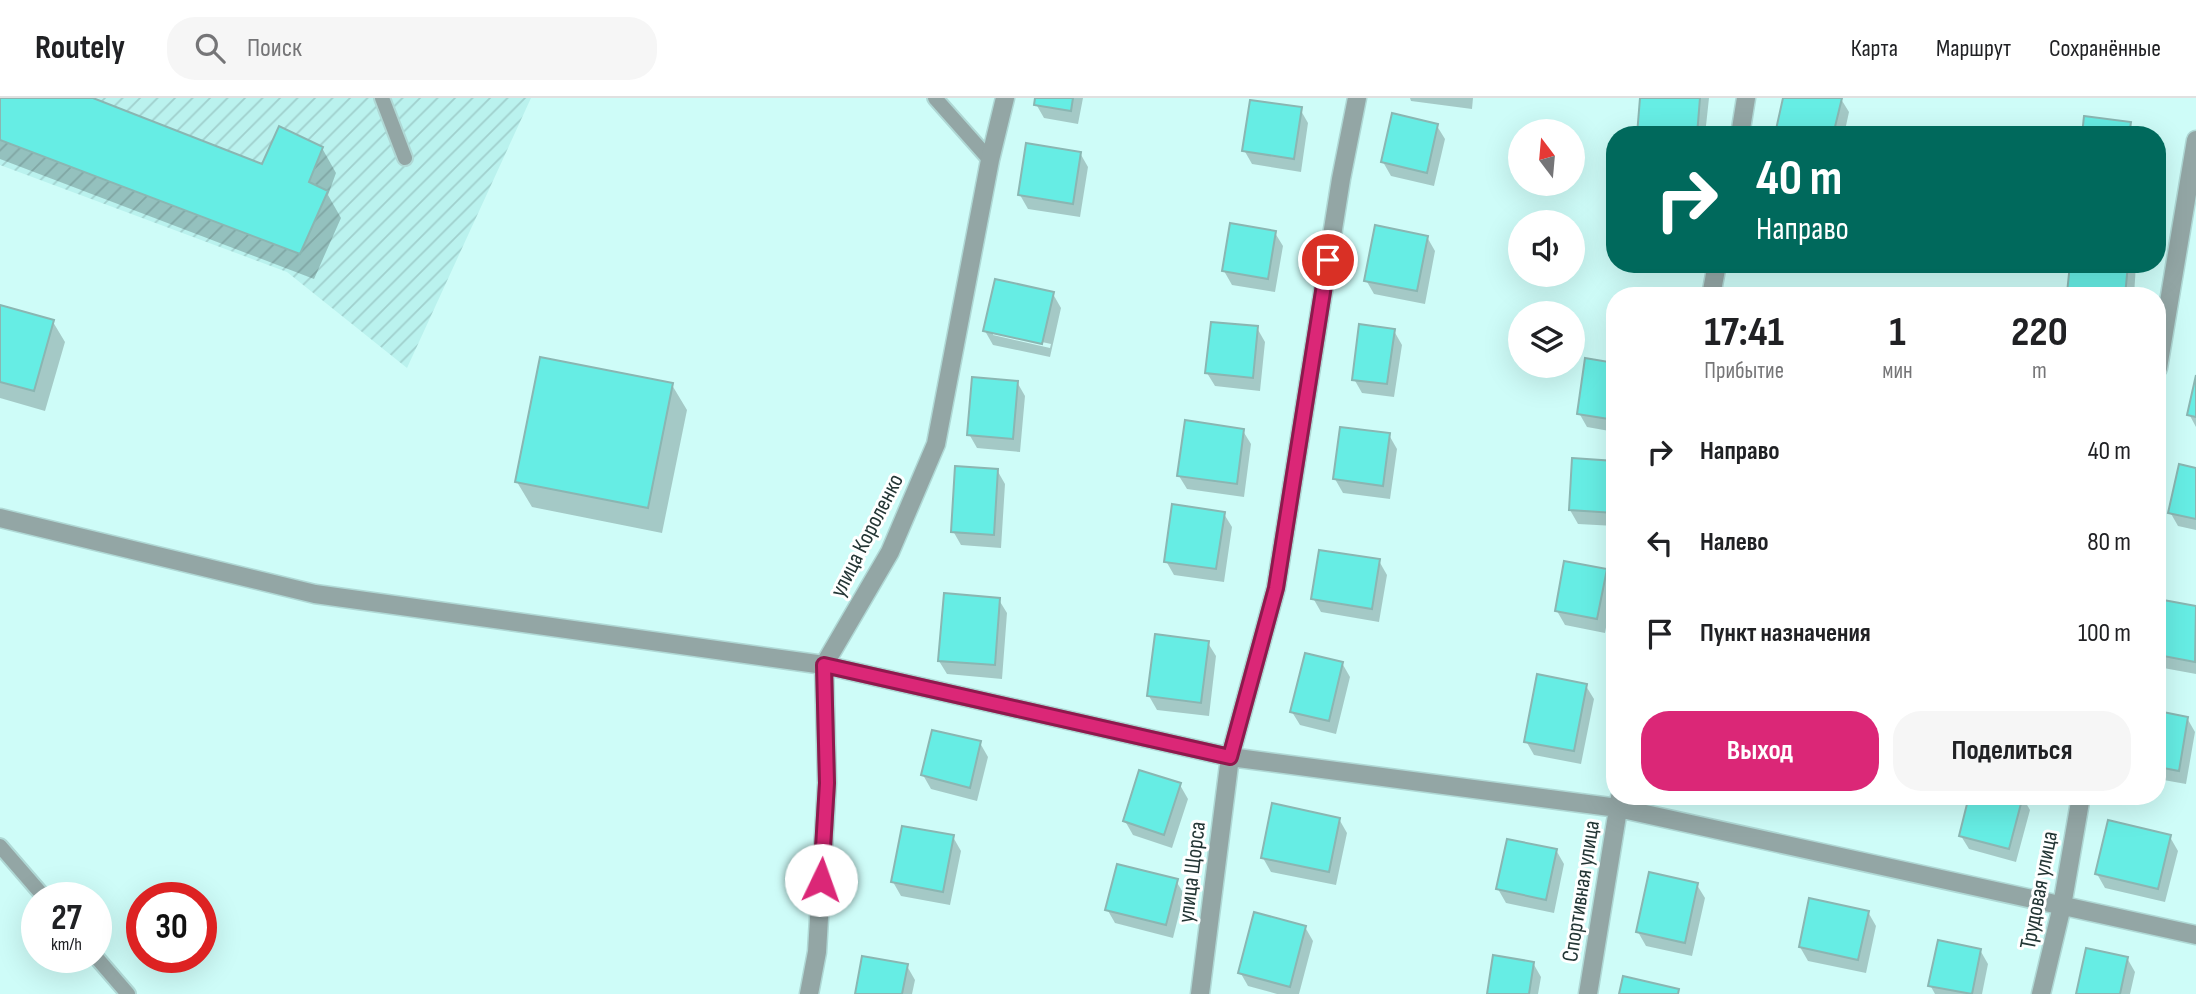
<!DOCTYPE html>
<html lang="ru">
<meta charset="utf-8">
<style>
:root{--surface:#fff;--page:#f6f6f6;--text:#202124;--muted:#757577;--line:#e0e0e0;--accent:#db2777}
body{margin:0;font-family:"Sofia Sans Condensed",sans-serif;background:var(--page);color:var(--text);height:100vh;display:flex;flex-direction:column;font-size:26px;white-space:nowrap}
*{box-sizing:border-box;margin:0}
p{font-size:23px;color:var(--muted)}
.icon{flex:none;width:38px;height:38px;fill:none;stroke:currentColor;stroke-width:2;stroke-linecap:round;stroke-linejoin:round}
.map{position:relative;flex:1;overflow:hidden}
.drawer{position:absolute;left:1606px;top:189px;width:560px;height:518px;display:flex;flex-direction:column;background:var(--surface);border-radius:28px;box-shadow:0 7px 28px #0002}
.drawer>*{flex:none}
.hud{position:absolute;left:1606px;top:28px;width:560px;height:147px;border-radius:28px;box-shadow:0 7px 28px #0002;background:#00695c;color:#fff;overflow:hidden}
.needle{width:46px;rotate:344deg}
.controls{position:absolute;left:1508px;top:21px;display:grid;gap:14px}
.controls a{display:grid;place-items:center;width:77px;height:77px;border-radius:50%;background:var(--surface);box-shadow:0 7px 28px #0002;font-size:35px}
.speed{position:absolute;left:21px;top:784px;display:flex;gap:14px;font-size:35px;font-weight:700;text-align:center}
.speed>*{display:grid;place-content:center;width:91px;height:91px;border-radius:50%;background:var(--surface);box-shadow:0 7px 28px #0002;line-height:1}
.speed small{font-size:18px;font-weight:400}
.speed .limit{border:10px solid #d22;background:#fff;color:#111}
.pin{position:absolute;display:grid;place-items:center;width:60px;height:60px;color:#fff;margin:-30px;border:4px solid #fff;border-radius:50%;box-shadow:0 2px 7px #0007}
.me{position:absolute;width:77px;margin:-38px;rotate:3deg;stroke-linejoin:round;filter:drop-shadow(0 0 5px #0008)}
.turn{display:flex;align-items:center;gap:24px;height:147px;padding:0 35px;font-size:32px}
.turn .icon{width:91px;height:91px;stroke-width:2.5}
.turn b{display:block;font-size:49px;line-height:60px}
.eta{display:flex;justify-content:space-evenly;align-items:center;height:119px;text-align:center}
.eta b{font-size:42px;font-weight:700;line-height:49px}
.action{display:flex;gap:14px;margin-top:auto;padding:14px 35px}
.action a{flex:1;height:80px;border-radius:28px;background:var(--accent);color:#fff;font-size:28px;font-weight:700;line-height:80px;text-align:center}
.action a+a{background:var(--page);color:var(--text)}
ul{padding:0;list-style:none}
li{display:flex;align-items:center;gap:21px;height:91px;padding:0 35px}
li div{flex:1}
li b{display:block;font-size:26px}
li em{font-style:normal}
header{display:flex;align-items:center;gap:42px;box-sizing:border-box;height:98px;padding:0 35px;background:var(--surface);border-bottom:2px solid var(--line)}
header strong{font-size:33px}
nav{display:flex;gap:38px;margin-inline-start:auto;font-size:24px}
.search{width:490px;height:63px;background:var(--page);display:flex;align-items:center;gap:18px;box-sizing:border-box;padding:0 24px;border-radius:28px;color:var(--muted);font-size:26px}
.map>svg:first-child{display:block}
.industrial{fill:url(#industrial-furrows)}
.shadow{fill:#0003;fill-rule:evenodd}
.building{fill:#66ede4;stroke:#8ab6b2;stroke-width:2}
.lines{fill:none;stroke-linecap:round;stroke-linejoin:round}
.service-casing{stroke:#afd8d5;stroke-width:18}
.minor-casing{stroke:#afd8d5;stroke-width:21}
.service{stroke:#93a6a5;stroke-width:14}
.minor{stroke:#93a6a5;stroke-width:18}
.route-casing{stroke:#8e194d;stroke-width:18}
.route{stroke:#db2777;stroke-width:12}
.labels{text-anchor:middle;stroke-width:6;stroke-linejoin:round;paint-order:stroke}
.street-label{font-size:23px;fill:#243635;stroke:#fff}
</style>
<header>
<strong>Routely</strong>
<div class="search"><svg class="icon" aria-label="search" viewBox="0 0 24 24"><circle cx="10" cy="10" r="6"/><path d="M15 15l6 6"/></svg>Поиск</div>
<nav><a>Карта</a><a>Маршрут</a><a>Сохранённые</a></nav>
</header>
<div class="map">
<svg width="2196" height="896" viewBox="0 0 2196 896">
<defs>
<pattern id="industrial-furrows" width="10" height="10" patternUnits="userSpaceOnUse" patternTransform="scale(1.75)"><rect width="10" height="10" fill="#baf2ee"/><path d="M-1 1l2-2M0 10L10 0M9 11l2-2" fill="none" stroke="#a0d0cd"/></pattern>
</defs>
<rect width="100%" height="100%" fill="#cefcf8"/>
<!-- industrial -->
<path class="industrial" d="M0 0H531L407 270 287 174 0 67Z"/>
<!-- shadow -->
<path class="shadow" d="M0 0H89L263 68 322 50 336 75 328 97 341 120 314 181 0 61Z
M1037 0H1083L1078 26 1044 20 1036 6Z
M1410 0H1473L1472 11 1411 3Z
M1642 0H1709L1705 37H1638Z
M1784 0 1841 1 1849 14 1844 37H1777Z
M1300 11 1308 25 1301 74 1252 66 1244 52Z
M2130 25 2136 37H2084Z
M1437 28 1445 41 1434 88 1391 78 1383 64Z
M1080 55 1088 69 1080 119 1028 111 1020 97Z
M1275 135 1283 148 1275 194 1232 187 1224 173Z
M1427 139 1435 153 1425 206 1374 196 1366 182Z
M2071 166H2136L2134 198H2071L2069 194Z
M1053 196 1061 210 1050 259 993 247 985 233ZM993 233 1051 246 1050 250 993 237Z
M0 209 53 224 65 244 45 313 0 300Z
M1257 230 1265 244 1260 293 1215 288 1207 275Z
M1394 233 1402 247 1394 299 1362 295 1354 281Z
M1586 262 1615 267V334L1587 329 1579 315Z
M1017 284 1025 298 1020 354 977 350 969 336Z
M2196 285V329L2189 316Z
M672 287 687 312 662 435 532 409 517 384Z
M1243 333 1251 346 1244 399 1187 391 1179 378Z
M1389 337 1397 351 1390 401 1343 395 1335 381Z
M1574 362 1615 365V428L1578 426 1570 412Z
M997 372 1005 386 1001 450 961 447 953 433Z
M2196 372V432L2178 428 2170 414Z
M1224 416 1232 429 1224 484 1174 477 1166 463Z
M1379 463 1387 477 1379 524 1321 514 1313 500Z
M1606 472 1614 486 1605 535 1565 527 1557 513Z
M999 502 1007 515 1002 581 947 576 939 563Z
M2158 503 2196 509V576L2158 569Z
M1208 545 1216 558 1209 618 1157 612 1149 598Z
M1342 565 1350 579 1336 636 1300 627 1292 614Z
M1586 588 1594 601 1581 666 1534 657 1526 643Z
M2158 615 2187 620 2195 634 2186 686 2158 681Z
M980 645 988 659 977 703 931 691 923 677Z
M1180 687 1188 701 1172 750 1133 737 1125 723Z
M1698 698H1719L1718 703Z
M2022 698 2030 712 2016 764 1969 751 1961 738Z
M1339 721 1347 735 1336 787 1271 774 1263 760Z
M953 739 961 753 950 807 901 798 893 784Z
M2170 739 2178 753 2165 804 2105 790 2097 776Z
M1556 752 1564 766 1554 815 1506 805 1498 791Z
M1176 783 1184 796 1173 840 1115 825 1107 811Z
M1697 787 1705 800 1692 858 1646 848 1638 834Z
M1868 814 1876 828 1866 875 1808 863 1800 849Z
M1305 829 1313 843 1299 896H1277L1248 888 1240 874Z
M1980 852 1988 866 1982 896H1935L1930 887Z
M2127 860 2135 874 2130 896H2078Z
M1533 865 1541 879 1538 896H1489Z
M907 868 915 882 912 896H857Z"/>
<!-- building -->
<path class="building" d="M0 0H93L262 66 279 28 323 49 309 84 328 93 300 156 0 42Z
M1035 0H1073L1071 13 1034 7Z
M1640 0H1700L1697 37H1637Z
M1783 0H1842L1833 37 1775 36Z
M1250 2 1302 9 1294 61 1242 53Z
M1392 15 1438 26 1427 75 1381 64Z
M2084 18 2131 24 2129 37H2082Z
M1026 45 1081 54 1073 106 1018 97Z
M1230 125 1276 133 1268 181 1222 173Z
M1375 127 1428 138 1417 193 1364 183Z
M2070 166H2128L2125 198 2067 195Z
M995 181 1054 194 1042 246 983 233Z
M0 207 54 222 34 293 0 284Z
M1211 224 1258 228 1253 280 1205 275Z
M1359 226 1395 231 1387 286 1352 282Z
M540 259 673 285 648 410 515 384Z
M1585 260 1615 265V322L1577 316Z
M2196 277V319L2187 317Z
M972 279 1018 283 1013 341 967 337Z
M1185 322 1244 331 1237 386 1177 378Z
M1340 329 1390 335 1383 388 1333 381Z
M1572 360 1615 363V415L1569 412Z
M2179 366 2196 370V421L2168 415Z
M955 368 998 371 994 437 951 434Z
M1172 406 1225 414 1216 471 1164 464Z
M1319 452 1380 461 1372 511 1311 501Z
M1564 463 1607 471 1597 521 1555 513Z
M944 495 1000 500 995 567 938 563Z
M2158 501 2196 508 2195 564 2158 557Z
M1155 536 1209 543 1201 605 1147 598Z
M1305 555 1343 564 1329 623 1290 614Z
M1537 576 1587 586 1574 653 1524 644Z
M2158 613 2188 619 2179 673 2158 669Z
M932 632 981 643 970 690 921 677Z
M1139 672 1181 685 1164 737 1123 723Z
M1969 698H2023L2009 751 1959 738Z
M1272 705 1340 720 1329 774 1261 760Z
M2108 722 2171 737 2158 791 2095 776Z
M902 728 954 737 943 794 891 784Z
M1507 741 1557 751 1546 802 1496 791Z
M1117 766 1178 781 1166 827 1105 812Z
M1649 774 1698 785 1685 845 1636 834Z
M1809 800 1869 813 1858 862 1799 849Z
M1254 814 1306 828 1290 889 1238 875Z
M1938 842 1981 851 1972 896 1928 888Z
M2086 850 2128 859 2120 896H2076Z
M1493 857 1534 864 1529 896H1487Z
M862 858 908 866 902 896H855Z
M1623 878 1679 891 1678 896H1619Z"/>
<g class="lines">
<defs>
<path id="service" d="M382 0 405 60
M935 0 990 62
M0 748 45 800
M96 859 128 896"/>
<path id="minor" d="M1740 37 1746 0
M1711 198 1717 166
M2158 270 2196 42
M0 420 315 496 824 567 1230 659 1618 710 2196 837
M809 896 817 854 827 685 824 567 890 454 936 346 990 62 1005 0
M1200 896 1230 659 1276 490 1341 81 1357 0
M1588 896 1620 699
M2041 896 2062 808 2081 698"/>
</defs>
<!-- service casing -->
<use href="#service" class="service-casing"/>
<!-- minor casing -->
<use href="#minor" class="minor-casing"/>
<!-- service -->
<use href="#service" class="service"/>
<!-- minor -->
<use href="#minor" class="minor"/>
</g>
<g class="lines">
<defs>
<path id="route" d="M821 782 827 685 824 567 1230 659 1276 490 1328 162"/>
</defs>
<!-- route casing -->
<use href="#route" class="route-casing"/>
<!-- route -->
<use href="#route" class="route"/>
</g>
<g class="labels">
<!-- street labels -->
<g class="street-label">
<text transform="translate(866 437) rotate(-63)" y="8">улица Короленко</text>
<text transform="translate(1191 774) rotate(-83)" y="8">улица Щорса</text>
<text transform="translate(2038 792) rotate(-79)" y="8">Трудовая улица</text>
<text transform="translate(1580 793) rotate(-81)" y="8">Спортивная улица</text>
</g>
</g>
</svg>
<div class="controls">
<a><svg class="needle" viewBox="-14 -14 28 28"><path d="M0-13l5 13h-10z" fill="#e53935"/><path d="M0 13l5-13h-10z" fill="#757577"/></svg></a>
<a><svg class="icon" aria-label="sound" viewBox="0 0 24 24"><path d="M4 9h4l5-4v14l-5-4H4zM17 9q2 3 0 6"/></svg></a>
<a><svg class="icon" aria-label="layers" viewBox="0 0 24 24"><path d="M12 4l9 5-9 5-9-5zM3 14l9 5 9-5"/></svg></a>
</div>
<div class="speed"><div>27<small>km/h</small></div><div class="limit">30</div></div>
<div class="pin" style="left:1328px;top:162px;background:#d93025"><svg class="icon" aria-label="arrive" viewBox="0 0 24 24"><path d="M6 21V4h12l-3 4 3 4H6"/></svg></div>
<svg class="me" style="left:821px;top:782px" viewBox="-20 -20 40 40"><circle r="19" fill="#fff"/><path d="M0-13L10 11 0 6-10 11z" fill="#db2777"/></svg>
<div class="hud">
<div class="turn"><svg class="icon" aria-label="right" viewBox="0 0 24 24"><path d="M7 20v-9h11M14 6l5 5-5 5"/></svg><div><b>40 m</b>Направо</div></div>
</div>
<section class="drawer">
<div class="eta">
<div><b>17:41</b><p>Прибытие</p></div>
<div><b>1</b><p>мин</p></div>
<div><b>220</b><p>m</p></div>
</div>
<ul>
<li><svg class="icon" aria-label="right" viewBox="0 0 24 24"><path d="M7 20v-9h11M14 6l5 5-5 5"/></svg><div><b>Направо</b></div><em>40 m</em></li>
<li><svg class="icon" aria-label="left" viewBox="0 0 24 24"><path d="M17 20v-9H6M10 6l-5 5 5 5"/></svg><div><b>Налево</b></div><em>80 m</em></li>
<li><svg class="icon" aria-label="arrive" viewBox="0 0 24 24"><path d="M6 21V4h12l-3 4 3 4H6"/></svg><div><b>Пункт назначения</b></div><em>100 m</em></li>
</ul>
<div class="action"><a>Выход</a><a>Поделиться</a></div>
</section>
</div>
